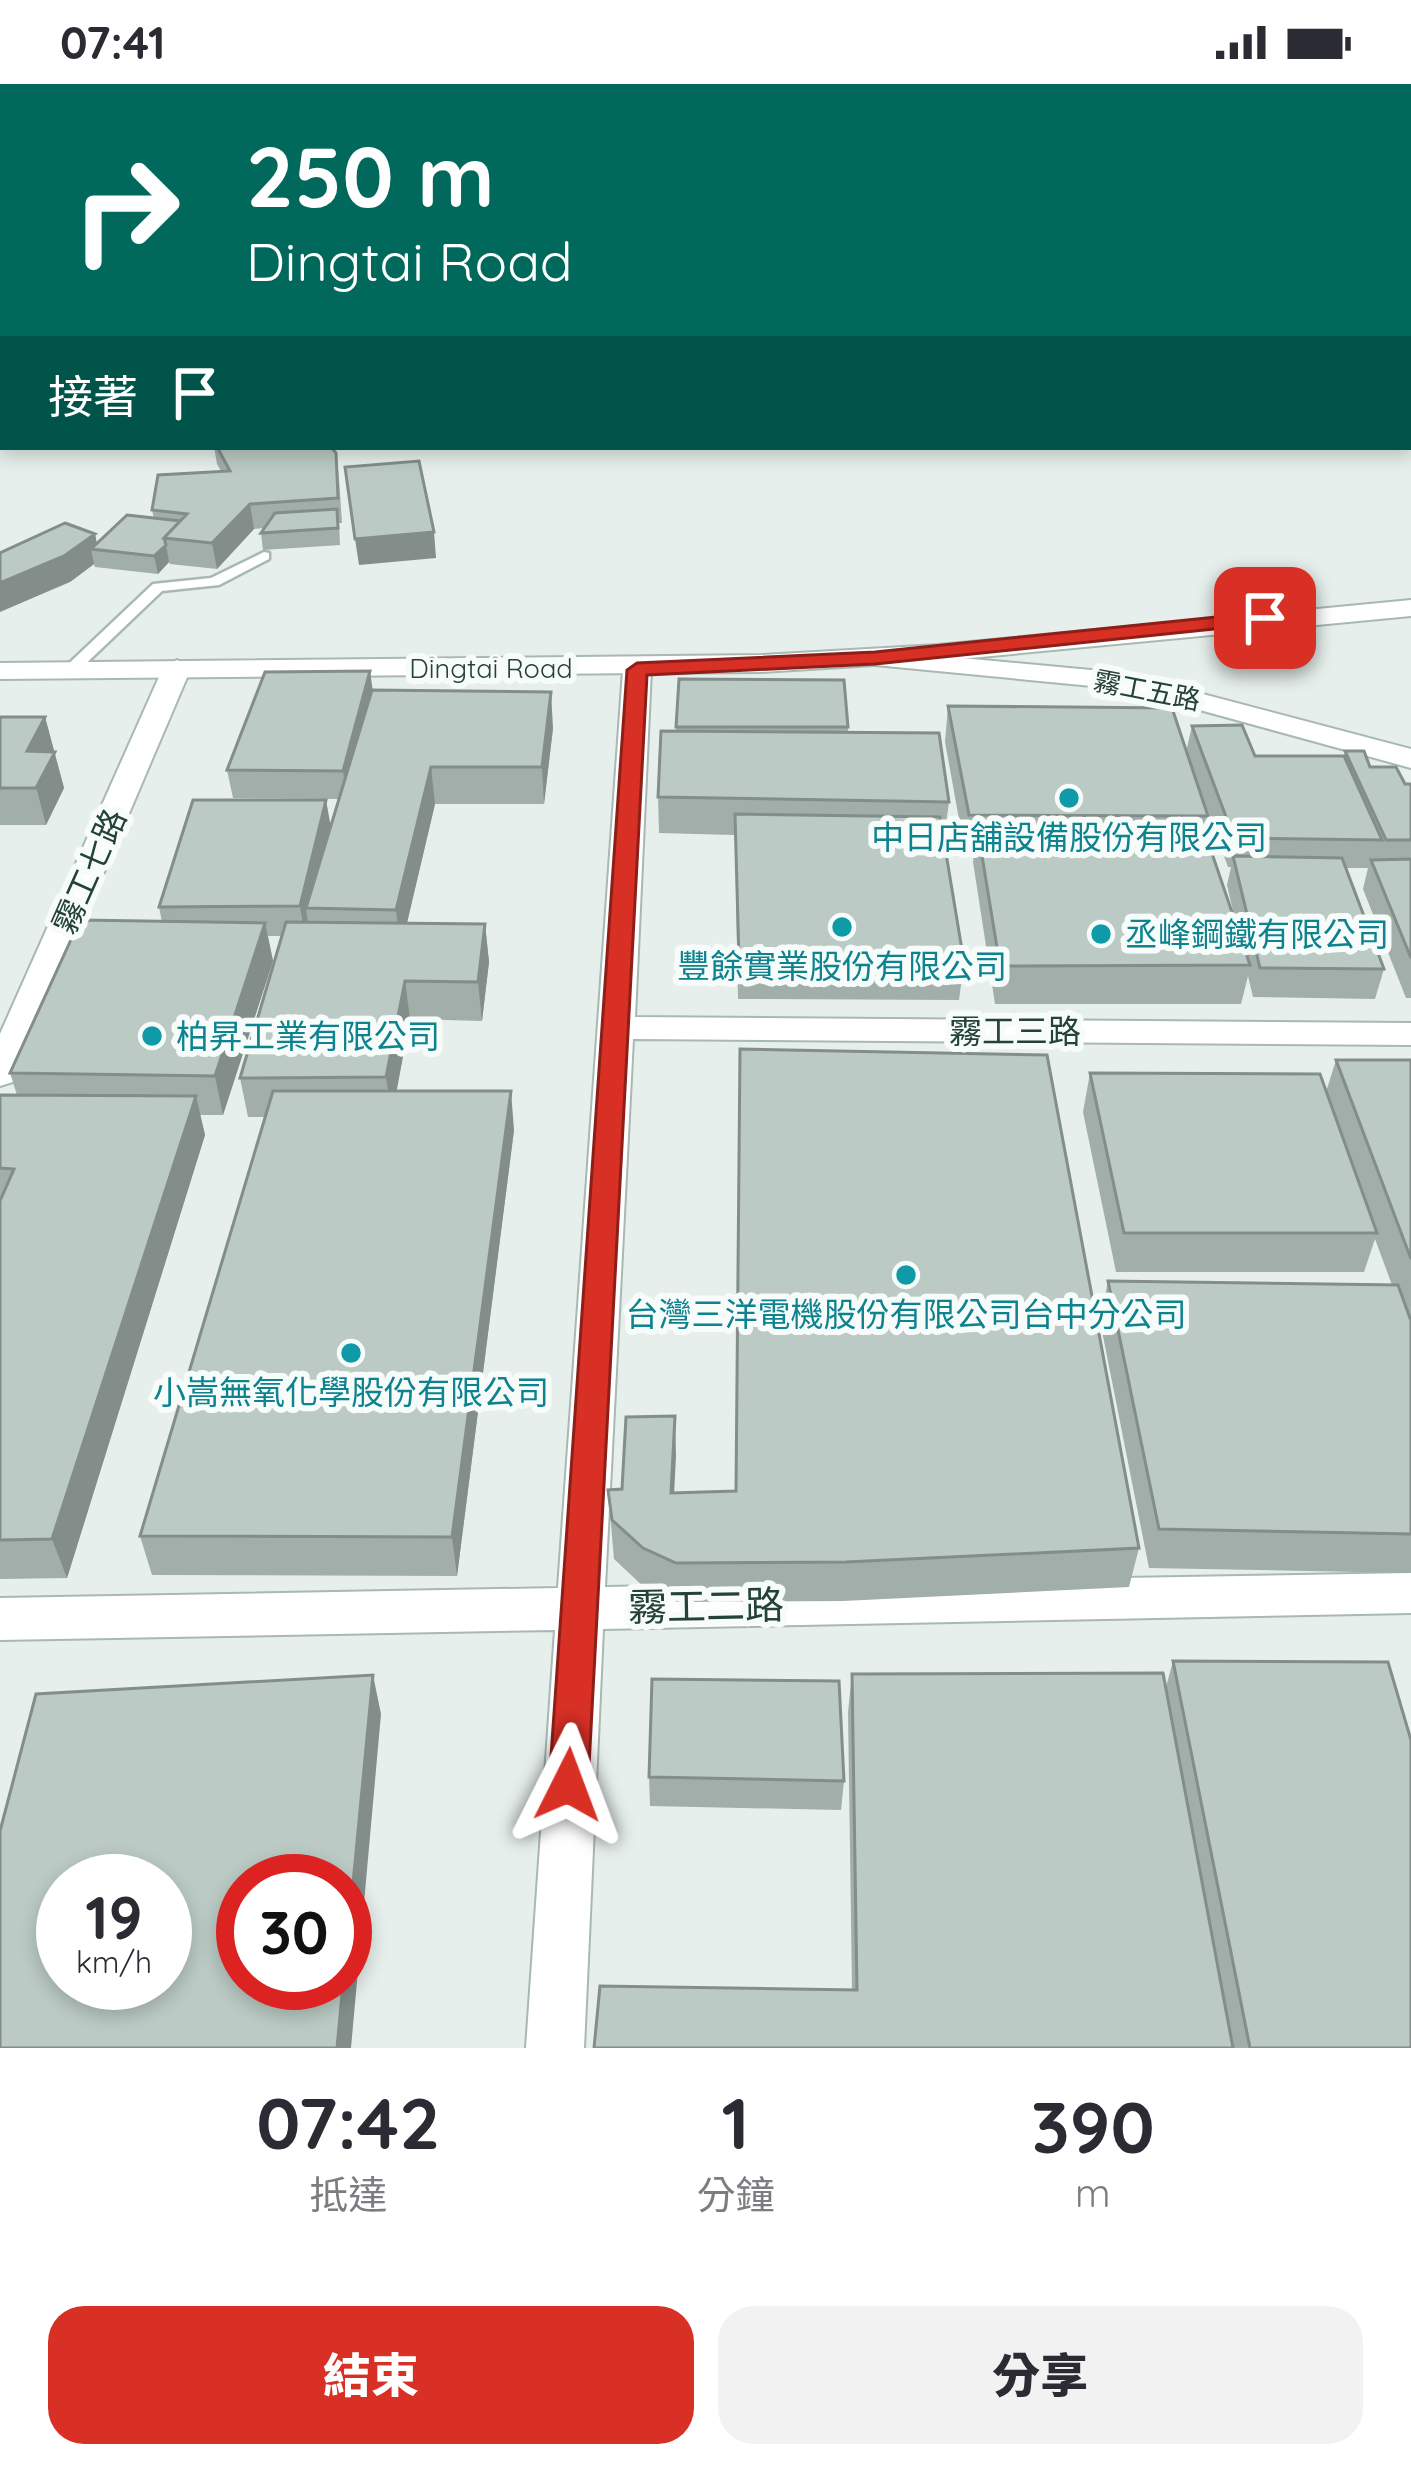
<!DOCTYPE html>
<html lang="zh-TW">
<meta charset="utf-8">
<style>
:root{--surface:#fff;--page:#f2f2f3;--text:#2b2b33;--muted:#7c7c81;--accent:#d93025}
body{margin:0;font-family:Quicksand,"Noto Sans TC",sans-serif;background:var(--page);color:var(--text);height:100vh;display:flex;flex-direction:column;font-size:45px;white-space:nowrap}
*{box-sizing:border-box;margin:0}
p{font-size:39px;color:var(--muted)}
.icon{flex:none;width:66px;height:66px;fill:none;stroke:currentColor;stroke-width:2;stroke-linecap:round;stroke-linejoin:round}
.map{position:relative;height:1964px;overflow:hidden}
.side{display:flex;flex-direction:column;background:var(--surface);flex:1}
.side>*{flex:none}
.hud{position:absolute;left:0px;top:0px;width:1413px;height:366px;box-shadow:0 6px 18px #0003;background:#00695c;color:#fff;overflow:hidden}
.speed{position:absolute;left:36px;top:1770px;display:flex;gap:24px;font-size:60px;font-weight:700;text-align:center}
.speed>*{display:grid;place-content:center;width:156px;height:156px;border-radius:50%;background:var(--surface);box-shadow:0 6px 18px #0003;line-height:1}
.speed small{font-size:30px;font-weight:400}
.speed .limit{border:18px solid #d22;background:#fff;color:#111}
.pin{position:absolute;display:grid;place-items:center;width:102px;height:102px;color:#fff;margin:-51px;border-radius:24px;box-shadow:0 6px 18px #0006}
.me{position:absolute;width:132px;margin:-66px;rotate:3deg;stroke-linejoin:round;filter:drop-shadow(0 0 9px #0008)}
.turn{display:flex;align-items:center;gap:42px;height:252px;padding:0 48px;font-size:54px}
.turn .icon{width:156px;height:156px;stroke-width:2.5}
.turn b{display:block;font-size:84px;line-height:102px}
.then{display:flex;align-items:center;height:114px;padding:0 48px;background:#0003;gap:24px;font-size:45px}
.eta{display:flex;justify-content:space-evenly;align-items:center;height:204px;text-align:center}
.eta b{font-size:72px;font-weight:800;line-height:84px}
.button{display:flex;gap:24px;margin-top:auto;padding:24px 48px}
.button a{flex:1;height:138px;border-radius:36px;background:var(--accent);color:#fff;font-size:48px;font-weight:800;line-height:138px;text-align:center}
.button a+a{background:var(--page);color:var(--text)}
.status{display:flex;justify-content:space-between;align-items:center;height:84px;padding:0 60px;background:var(--surface);direction:ltr}
.status svg{height:33px;fill:currentColor}
.map>svg:first-child{display:block}
.lines{fill:none;stroke-linecap:round;stroke-linejoin:round}
.stream{stroke:#8ec9d4;stroke-width:6}
.service-casing{stroke:#a8b8b2;stroke-width:5}
.minor-casing{stroke:#a8b8b2;stroke-width:4}
.tertiary-casing{stroke:#a8b8b2;stroke-width:4}
.secondary-casing{stroke:#a4bbb3;stroke-width:4}
.motorway-casing{stroke:#c2cac8;stroke-width:4}
.service{fill:#fff;fill-rule:evenodd}
.minor{fill:#fff;fill-rule:evenodd}
.tertiary{fill:#fff;fill-rule:evenodd}
.secondary{fill:#fff;fill-rule:evenodd}
.motorway{fill:#2f6f62;fill-rule:evenodd}
.wall{fill:#a1aea9;fill-rule:evenodd}
.shaded-wall{fill:#838d89}
.building{fill:#bbcac4;stroke:#838d89;stroke-width:3;fill-rule:evenodd}
.route{fill:#d93025;stroke:#8d1f18;stroke-width:3}
.culture-dot{fill:#0f9aa8;stroke:#f7fbf9;stroke-width:4.5}
.labels{text-anchor:middle;stroke-width:12;stroke-linejoin:round;paint-order:stroke}
.far-street-label{font-size:27px;fill:#24423a;stroke:#f7fbf9}
.culture-label{font-size:33px;fill:#0d838f;stroke:#f7fbf9}
.street-label{font-size:33px;fill:#24423a;stroke:#f7fbf9}
.near-street-label{font-size:39px;fill:#24423a;stroke:#f7fbf9}
</style>
<div class="status"><b>07:41</b><svg viewBox="0 0 49 12"><path d="M0 12V9h3v3zM5 12V6h3v6zM10 12V3h3v9zM15 12V0h3v12zM26 1h20v11H26zM47 4h2v5h-2z"/></svg></div>
<div class="map">
<svg width="1411" height="1964" viewBox="0 0 1411 1964">
<rect width="100%" height="100%" fill="#e6efeb"/>
<g class="lines">
<!-- stream -->
<path class="stream" d="M533 3 537 0"/>
<defs>
<path id="service" d="M3 172V178L0 179V173Z
M3 245V253L0 254V246Z
M264 468 269 469V475L219 501 162 507 76 589 70 591 62 586 153 500 211 494Z"/>
<path id="minor" d="M3 63V73L0 74V64Z
M3 100V110L0 111V101Z
M875 566 1123 589 1411 665V684L1123 605 865 580 861 574Z
M177 576 191 584 18 990 13 998 0 1002V950L163 584Z
M637 578 651 586 635 933 1411 939V961L633 955 605 1503 1411 1489V1529L603 1545 584 1964H526L555 1546 0 1556V1514L558 1504 623 586Z"/>
<path id="tertiary" d="M1411 516V532L938 577 761 588 0 595V579L761 571 938 561Z"/>
<path id="secondary" d="M1410 137H1411V147H1410Z"/>
<path id="motorway" d="M3 92V102L0 103V93Z"/>
</defs>
<!-- service casing -->
<use href="#service" class="service-casing"/>
<!-- minor casing -->
<use href="#minor" class="minor-casing"/>
<!-- tertiary casing -->
<use href="#tertiary" class="tertiary-casing"/>
<!-- secondary casing -->
<use href="#secondary" class="secondary-casing"/>
<!-- motorway casing -->
<use href="#motorway" class="motorway-casing"/>
<!-- service -->
<use href="#service" class="service"/>
<!-- minor -->
<use href="#minor" class="minor"/>
<!-- tertiary -->
<use href="#tertiary" class="tertiary"/>
<!-- secondary -->
<use href="#secondary" class="secondary"/>
<!-- motorway -->
<use href="#motorway" class="motorway"/>
</g>
<!-- wall -->
<path class="wall" d="M214 363H331L336 369 339 394 342 439H339L340 461 263 466 261 449 264 444 254 445 217 485 170 480 169 478 158 490 95 483 94 480 70 498 95 450 97 460 154 435 152 426 221 387 217 380Z
M679 595 848 643V648L949 718 944 755 964 878 959 916 738 915 735 751 659 749 658 713 676 647Z
M373 606 553 644 544 720H435L407 839 485 840 489 878 482 937 410 935 396 1007 514 1046 457 1492 152 1491 140 1452 265 1033H248L240 994 282 852H268L273 877 223 1031H200L205 1051 67 1494 0 1495V1011H17L10 989 162 838 159 823 326 716 330 743 339 715 233 714 227 686Z
M948 622 1186 668 1192 642 1255 672H1344L1345 667 1370 683 1405 700H1411V914H1406L1363 805 1368 784H1346L1384 885 1375 915 1253 913 1248 892 1241 920H995L973 778 974 768H965L945 658ZM1193 687 1228 783H1231L1227 801 1235 836 1205 747 1208 732Z
M0 633H45L64 704 46 741H0Z
M1336 976H1411V1489L1149 1484 1100 1237 1108 1197 1392 1201 1375 1155 1364 1188H1116L1083 1028 1090 989 1326 1008Z
M675 1332 674 1409 1139 1464 1129 1503 843 1517 677 1518 645 1504 614 1475 608 1406 622 1405Z
M1173 1577 1411 1964H594L852 1905 848 1628 852 1590 1166 1603Z
M649 1693 844 1697 841 1726 650 1722Z"/>
<!-- shaded-wall -->
<path class="shaded-wall" d="M250 420 254 445 217 485 212 459Z
M434 448 436 474 359 481 355 455Z
M95 450 98 466 91 465 94 480 70 498 0 528V499Z
M166 461 169 478 158 490 154 472Z
M370 587 374 615 347 715 343 687Z
M551 608 553 644 544 720 542 683Z
M45 633 64 704 46 741 27 667Z
M431 683 435 720 401 864 396 826Z
M326 716 331 744 306 824 308 839 305 852 300 822Z
M265 839 273 877 223 1031 215 992Z
M485 840 489 878 482 937 478 898Z
M405 897 410 935 392 1032 386 993Z
M511 1007 514 1046 457 1492 452 1453Z
M196 1012 205 1051 67 1494 52 1455Z
M675 1332 676 1372 672 1449 671 1409Z
M373 1591 381 1630 351 1964H337L343 1899H345Z"/>
<!-- building -->
<path class="building" d="M1004 0H1074L1081 2 999 3Z
M217 363H331L336 369 338 414 250 420 212 459 164 454 187 430 152 426 158 391 230 387Z
M419 377 434 448 355 455 345 383Z
M337 425 338 444 261 449 275 429Z
M127 431 180 437 164 454 166 461 154 472 91 465Z
M65 439 95 450 64 472 0 499V469Z
M370 587 343 687 227 686 265 588Z
M679 595 844 596 848 643H676Z
M372 606 551 608 542 683H431L396 826 306 824Z
M948 622 1172 624 1208 732 969 731Z
M0 633H45L27 667 55 668 36 704H0Z
M1242 641 1255 672H1344L1382 756 1234 754 1192 642Z
M661 647 939 649 949 718 658 713Z
M1345 667H1364L1370 683H1396L1405 700H1411V756H1386Z
M193 716H326L300 822 159 823Z
M735 730 940 733 964 878 739 877Z
M977 741 1203 743 1250 881 1000 882Z
M1233 772 1342 774 1384 885 1260 884Z
M1411 775V874L1371 776Z
M80 836 265 839 215 992 10 989Z
M286 838 485 840 478 898 405 897 386 993 240 994Z
M740 965 1047 971 1139 1464 846 1478 676 1479 643 1464 612 1436 608 1406 622 1405 626 1333 675 1332 671 1409 736 1407Z
M1336 976H1411V1175Z
M1090 989 1320 990 1377 1149H1124Z
M273 1007H511L452 1453 140 1452Z
M0 1011 196 1012 52 1455 0 1456V1117L14 1085 0 1084Z
M1108 1197 1398 1201 1411 1237V1450L1159 1445Z
M1173 1577 1388 1578 1411 1656V1964H1250Z
M1163 1589 1233 1964H594L600 1902 857 1906 852 1590Z
M373 1591 345 1883V1797H243V1899H343L337 1964H0V1747L36 1610ZM63 1797H165V1899H63Z
M652 1595 839 1597 844 1697 649 1693Z"/>
<!-- route -->
<path class="route" d="M1265 528 1272 530V539L875 580 647 591 588 1701 582 1714 568 1719 554 1714 549 1701 627 586 637 579 875 568Z"/>
<!-- markers -->
<g class="culture-dot">
<circle cx="1069" cy="714" r="12"/>
<circle cx="842" cy="843" r="12"/>
<circle cx="1101" cy="850" r="12"/>
<circle cx="152" cy="952" r="12"/>
<circle cx="906" cy="1191" r="12"/>
<circle cx="351" cy="1269" r="12"/>
</g>
<g class="labels">
<!-- far-street labels -->
<g class="far-street-label">
<text x="491" y="594">Dingtai Road</text>
<text transform="translate(1147 607) rotate(11)" y="9">霧工五路</text>
</g>
<!-- culture labels -->
<g class="culture-label">
<text x="1069" y="765">中日店舖設備股份有限公司</text>
<text x="1125" y="862" text-anchor="start">丞峰鋼鐵有限公司</text>
<text x="842" y="894">豐餘實業股份有限公司</text>
<text x="176" y="964" text-anchor="start">柏昇工業有限公司</text>
<text x="906" y="1242">台灣三洋電機股份有限公司台中分公司</text>
<text x="351" y="1320">小嵩無氧化學股份有限公司</text>
</g>
<!-- street labels -->
<g class="street-label">
<text transform="translate(89 787) rotate(-66)" y="12">霧工七路</text>
<text x="1015" y="959">霧工三路</text>
</g>
<!-- near-street labels -->
<g class="near-street-label">
<text transform="translate(706 1522) rotate(-1)" y="14">霧工二路</text>
</g>
</g>
</svg>
<div class="speed"><div>19<small>km/h</small></div><div class="limit">30</div></div>
<div class="pin" style="left:1265px;top:534px;background:#d93025"><svg class="icon" aria-label="arrive" viewBox="0 0 24 24"><path d="M6 21V4h12l-3 4 3 4H6"/></svg></div>
<svg class="me" style="left:568px;top:1701px" viewBox="-20 -20 40 40"><path d="M0-17L14 15 0 8-14 15z" fill="#d93025" stroke="#fff" stroke-width="4"/></svg>
<div class="hud">
<div class="turn"><svg class="icon" aria-label="right" viewBox="0 0 24 24"><path d="M7 20v-9h11M14 6l5 5-5 5"/></svg><div><b>250 m</b>Dingtai Road</div></div>
<div class="then">接著<svg class="icon" aria-label="arrive" viewBox="0 0 24 24"><path d="M6 21V4h12l-3 4 3 4H6"/></svg></div>
</div>
</div>
<section class="side">
<div class="eta">
<div><b>07:42</b><p>抵達</p></div>
<div><b>1</b><p>分鐘</p></div>
<div><b>390</b><p>m</p></div>
</div>
<div class="button"><a>結束</a><a>分享</a></div>
</section>
